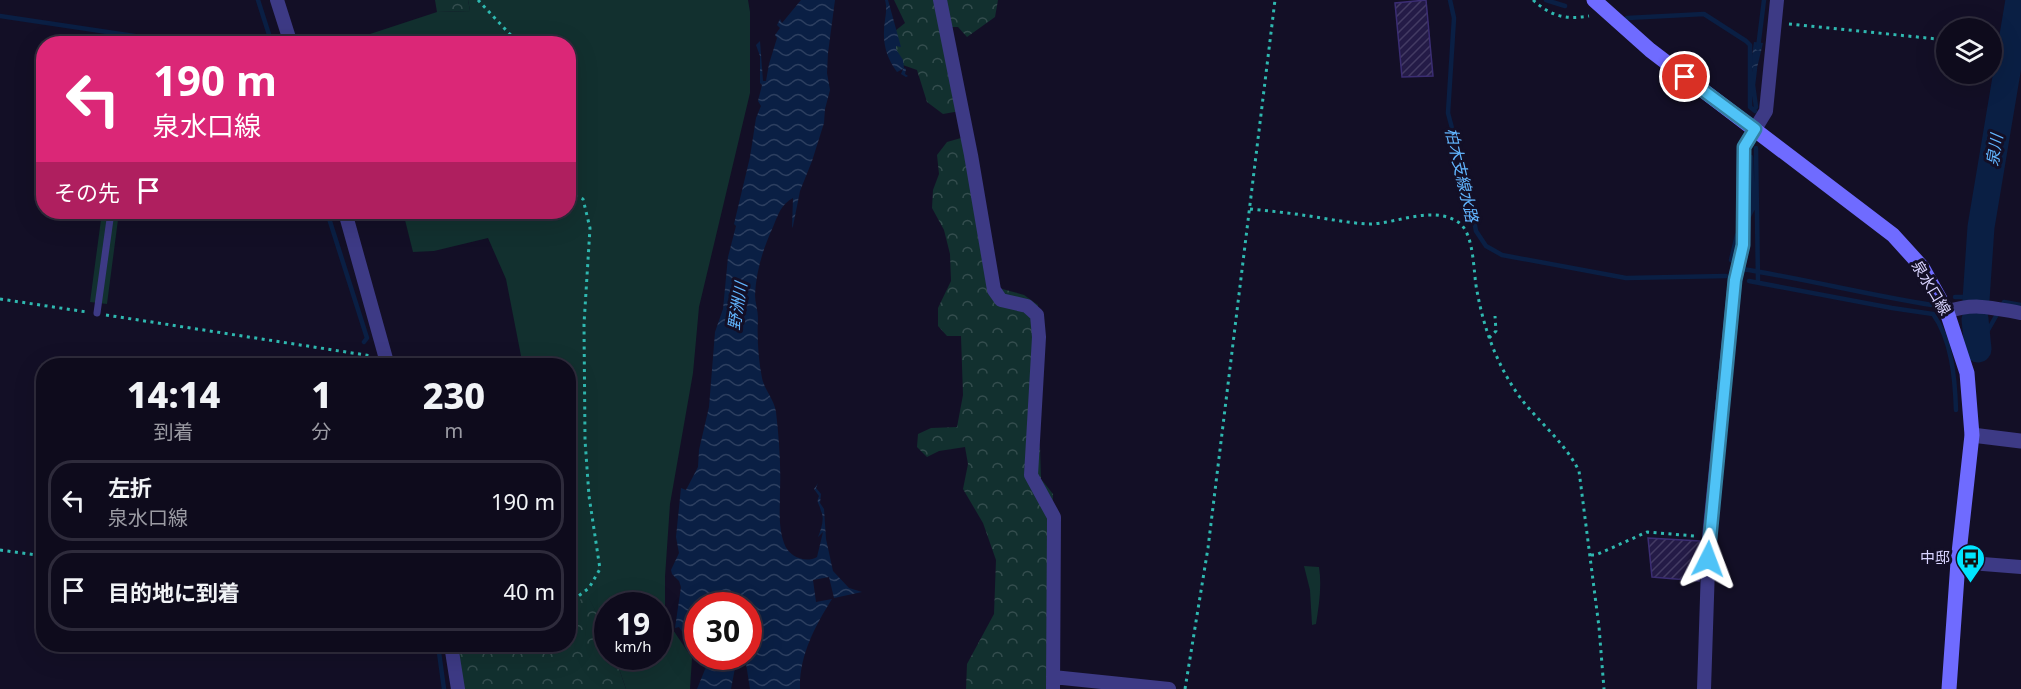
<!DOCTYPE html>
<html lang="ja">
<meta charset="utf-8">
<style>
:root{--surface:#0e0b1c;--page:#1c1929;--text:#f1f3f6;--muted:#9b9ba3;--line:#2e2b3b}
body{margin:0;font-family:"Noto Sans","Noto Sans JP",sans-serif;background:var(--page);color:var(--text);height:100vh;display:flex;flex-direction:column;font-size:22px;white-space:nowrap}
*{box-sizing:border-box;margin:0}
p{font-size:20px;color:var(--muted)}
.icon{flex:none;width:33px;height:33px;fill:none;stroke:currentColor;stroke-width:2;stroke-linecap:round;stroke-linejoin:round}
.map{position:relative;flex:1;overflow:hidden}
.details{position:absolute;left:36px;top:358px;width:540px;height:294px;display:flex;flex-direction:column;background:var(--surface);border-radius:24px;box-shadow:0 6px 24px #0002,0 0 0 2px var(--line)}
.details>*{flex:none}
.guide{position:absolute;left:36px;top:36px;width:540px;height:183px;border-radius:24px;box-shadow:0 6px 24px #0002,0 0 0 2px var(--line);background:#db2777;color:#fff;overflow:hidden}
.fabs{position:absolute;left:1936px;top:18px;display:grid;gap:12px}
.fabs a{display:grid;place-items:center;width:66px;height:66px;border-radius:50%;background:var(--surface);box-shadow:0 6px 24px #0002,0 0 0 2px var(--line);font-size:30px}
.speed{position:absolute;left:594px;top:592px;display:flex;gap:12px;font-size:30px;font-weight:700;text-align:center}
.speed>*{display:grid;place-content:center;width:78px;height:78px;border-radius:50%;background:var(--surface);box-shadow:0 6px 24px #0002,0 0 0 2px var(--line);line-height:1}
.speed small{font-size:15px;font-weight:400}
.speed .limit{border:9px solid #d22;background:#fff;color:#111}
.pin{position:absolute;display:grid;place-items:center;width:51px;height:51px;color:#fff;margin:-26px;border:3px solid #fff;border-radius:50%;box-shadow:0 2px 6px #0007}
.me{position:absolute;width:66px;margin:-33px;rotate:3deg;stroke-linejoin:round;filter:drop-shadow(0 0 4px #0008)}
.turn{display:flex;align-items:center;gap:21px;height:126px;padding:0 18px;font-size:27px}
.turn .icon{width:78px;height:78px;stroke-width:2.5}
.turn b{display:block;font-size:42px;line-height:51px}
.then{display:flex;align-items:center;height:57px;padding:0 18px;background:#0003;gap:12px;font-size:22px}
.eta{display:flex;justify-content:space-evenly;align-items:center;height:102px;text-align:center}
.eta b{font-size:36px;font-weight:800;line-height:42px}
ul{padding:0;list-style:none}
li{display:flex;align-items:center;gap:18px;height:81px;margin:0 12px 9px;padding:0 6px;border:3px solid var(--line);border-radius:24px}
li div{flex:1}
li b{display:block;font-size:22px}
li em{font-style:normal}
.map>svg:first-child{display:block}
.green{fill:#12302f}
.forest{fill:url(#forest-crowns)}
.water{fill:url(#water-waves)}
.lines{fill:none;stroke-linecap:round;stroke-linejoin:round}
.stream{stroke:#0a1f44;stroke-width:4.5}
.river{stroke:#0a1f44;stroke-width:27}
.building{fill:url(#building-hatch);stroke:#3b2d73;stroke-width:1.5}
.path{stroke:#2fb8b0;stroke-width:3;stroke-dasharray:3 4.5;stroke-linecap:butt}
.service{stroke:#3d3a85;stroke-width:7}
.minor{stroke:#3d3a85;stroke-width:14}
.tertiary{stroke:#3d3a85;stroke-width:15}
.secondary{stroke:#6f6bff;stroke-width:15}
.route-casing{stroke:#337fa1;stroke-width:15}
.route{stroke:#4fc3f7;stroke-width:10}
.labels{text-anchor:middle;stroke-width:6;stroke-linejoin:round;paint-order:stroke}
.street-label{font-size:15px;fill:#d9d4ff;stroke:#130f26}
.poi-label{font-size:15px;fill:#d9d4ff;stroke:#130f26;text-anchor:end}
.water-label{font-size:16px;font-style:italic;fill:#62b6ff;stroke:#130f26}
</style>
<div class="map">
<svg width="2021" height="689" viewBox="0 0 2021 689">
<defs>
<pattern id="forest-crowns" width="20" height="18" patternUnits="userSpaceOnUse" patternTransform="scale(1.5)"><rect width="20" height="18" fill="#12302f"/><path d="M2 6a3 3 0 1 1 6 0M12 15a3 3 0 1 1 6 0" fill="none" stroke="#344d4e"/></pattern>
<pattern id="water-waves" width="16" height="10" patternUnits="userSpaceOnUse" patternTransform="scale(1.5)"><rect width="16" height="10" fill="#0a1f44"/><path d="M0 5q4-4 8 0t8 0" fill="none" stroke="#2d3f60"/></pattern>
<pattern id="building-hatch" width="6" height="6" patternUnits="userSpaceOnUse" patternTransform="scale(1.5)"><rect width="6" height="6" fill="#241b47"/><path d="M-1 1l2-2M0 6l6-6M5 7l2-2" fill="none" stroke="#433b63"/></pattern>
</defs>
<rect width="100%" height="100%" fill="#130f26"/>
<!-- green -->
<path class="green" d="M468 0H748L750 12V93L699 307 693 373 670 504 665 577V618L692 658 690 689H626L615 657H658V606H608L607 634 587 595 576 605 569 584 568 366H523L506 279 488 238 434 251 413 252 403 212H568V44H372L370 34 437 12 470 11Z
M102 212H119L107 304 90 302Z
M1304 566 1319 567C1322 586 1319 605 1316 624L1312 625 1310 590Z"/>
<!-- forest -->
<path class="forest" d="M435 0H468L470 11 437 12Z
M894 0H998L995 17 967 37 958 27H952L960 111 943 114 927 102 917 70 900 64 890 35 905 23Z
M961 138 995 287 1024 295 1038 305 1033 441 1040 446 1041 479 1053 494 1050 555 1058 689H966L967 664 994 614 996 560 983 523 963 489 968 464 965 447 939 451 927 457 917 447 918 434 931 428 957 427 963 395 961 336H947L938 326V308L951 281 950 254 944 230 932 208 933 190 939 174 937 155 947 142Z
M587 594 607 634 608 657H615L626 689H464L456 645H568L569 609Z"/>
<!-- water -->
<path class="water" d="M801 0H835L828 53 827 73 830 90 825 109 824 123 812 161 800 191 793 226 792 228 793 198C781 204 778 215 773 227 763 249 756 271 755 295 755 303 758 310 758 318 757 337 758 358 762 378 764 389 774 399 776 412 779 438 781 465 780 491 780 509 778 525 784 543 788 556 805 564 817 557L823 532 818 537C821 529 825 519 821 511 819 503 816 503 819 496L814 489 818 483 816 488 821 494 820 503 824 509 826 539 833 571 849 588 862 592 834 598 829 577 813 580 816 602 832 599C815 626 799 656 800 689H750L745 657H748V606H729L727 598 711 600 712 606H698L697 654 679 627 675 628 681 587 679 581 672 574 671 570 679 553 676 537 681 488 686 490 698 467 699 450 709 407 715 332 723 309 728 257 736 226 734 224 750 157 756 118 761 106 758 101 762 85 760 83V56L756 45 760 41 763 81H766L769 64 777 38 775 35 780 28 777 25 780 19 782 23Z
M885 0H888L901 47 896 46V49L903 60 904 68 906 69 905 74 908 76 906 77 901 74 903 69 897 72C885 56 882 40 885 20 886 13 887 7 885 0Z
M1754 42 1763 43 1756 72H1753L1751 63Z
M700 657H737L731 689H697L706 667Z"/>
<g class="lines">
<!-- stream -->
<path class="stream" d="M258 0 272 44
M1450 0 1454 18 1448 113 1467 185 1476 231 1486 246 1502 255 1626 278 1726 276
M1546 0 1565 6
M0 16 188 44
M1627 18 1704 14 1746 41 1750 45V107L1755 111
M1758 48 1764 0
M1755 68 1753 85 1756 107
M1756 148 1758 282
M327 212 367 338 364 342
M1748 218 1753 208 1751 157
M1731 260 1737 235
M1742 269C1806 279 1868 295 1932 305
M1749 281 1892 308 1933 314C1952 340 1955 379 1956 410
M1955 297H1976
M1973 340 1983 339 2004 302 2021 305
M438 645 444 689"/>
<!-- river -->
<path class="river" d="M1976 300 1981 227 2019 0
M1975 319 1978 349"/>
</g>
<!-- building -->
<path class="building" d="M1426 0 1433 76 1402 77 1395 3Z
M1648 538 1700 541 1699 581 1652 577Z"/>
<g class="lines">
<!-- path -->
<path class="path" d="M478 0 519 44
M1533 0C1551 16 1565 20 1589 16
M1789 24 1947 40
M1992 45 2006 46
M568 163 575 193
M568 192 583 199 590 228 584 324 585 440 589 496 600 569 589 588 568 604
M1250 209C1270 211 1290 213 1309 216 1329 219 1349 223 1368 224 1397 224 1431 205 1458 222 1475 233 1473 273 1477 291 1484 330 1498 368 1522 400 1541 424 1565 443 1579 471L1599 627 1604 689
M0 299 87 312
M106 315 372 356
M1489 338 1496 331 1495 316
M0 550 44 556
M1591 555H1596L1647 532 1695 536
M1185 689 1208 548 1275 0"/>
<!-- service -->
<path class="service" d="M97 313 111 212"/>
<!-- minor -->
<path class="minor" d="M277 0 291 44
M940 0 971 155 994 290 1001 300 1027 306 1037 315 1039 337 1031 475 1054 517 1053 689
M345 212 388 366
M1947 312C1974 302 1993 308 2021 313
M1958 562 2021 567
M451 645 458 689
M1053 677 1169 689
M1704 689 1709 537 1735 280 1743 245 1744 147 1766 111 1777 0"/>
<!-- tertiary -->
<path class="tertiary" d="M1972 435 2021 441"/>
<!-- secondary -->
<path class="secondary" d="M1594 0 1650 50 1893 235 1922 267 1947 312 1967 373 1972 435 1958 562 1949 689"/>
</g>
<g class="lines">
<defs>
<path id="route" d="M1685 77 1755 129 1744 147 1743 245 1735 280 1708 559"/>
</defs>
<!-- route casing -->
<use href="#route" class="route-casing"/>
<!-- route -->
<use href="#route" class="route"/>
</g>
<!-- icons -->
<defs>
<symbol id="bus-pin" viewBox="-11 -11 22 30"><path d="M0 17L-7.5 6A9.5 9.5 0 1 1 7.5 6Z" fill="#00e5ff" stroke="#130f26"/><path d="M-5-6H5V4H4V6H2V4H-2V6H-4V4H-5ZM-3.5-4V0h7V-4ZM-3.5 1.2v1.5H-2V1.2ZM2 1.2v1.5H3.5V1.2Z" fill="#111"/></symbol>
</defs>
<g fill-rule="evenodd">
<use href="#bus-pin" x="1954" y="542" width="33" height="45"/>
</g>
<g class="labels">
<!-- street labels -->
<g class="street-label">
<text transform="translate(1931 288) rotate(59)" y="5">泉水口線</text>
</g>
<!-- poi labels -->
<g class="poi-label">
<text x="1950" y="563">中邸</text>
</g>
<!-- water labels -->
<g class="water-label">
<text transform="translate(1994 150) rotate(-81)" y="6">泉川</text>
<text transform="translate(1462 175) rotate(77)" y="6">柏木支線水路</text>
<text transform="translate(737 306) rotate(-81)" y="6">野洲川</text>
</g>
</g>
</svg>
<div class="fabs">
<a><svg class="icon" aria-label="layers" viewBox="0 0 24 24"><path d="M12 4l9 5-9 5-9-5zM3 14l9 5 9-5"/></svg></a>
</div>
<div class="speed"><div>19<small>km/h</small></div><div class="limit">30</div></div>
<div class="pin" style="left:1685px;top:77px;background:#d93025"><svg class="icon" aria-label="arrive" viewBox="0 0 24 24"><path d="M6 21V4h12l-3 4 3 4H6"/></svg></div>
<svg class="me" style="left:1708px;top:559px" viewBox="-20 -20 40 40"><path d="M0-17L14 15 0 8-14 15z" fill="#4fc3f7" stroke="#fff" stroke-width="4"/></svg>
<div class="guide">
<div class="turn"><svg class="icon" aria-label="left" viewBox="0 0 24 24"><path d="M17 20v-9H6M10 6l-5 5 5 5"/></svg><div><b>190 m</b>泉水口線</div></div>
<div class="then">その先<svg class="icon" aria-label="arrive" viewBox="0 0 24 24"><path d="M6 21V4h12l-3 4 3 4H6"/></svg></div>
</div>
<section class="details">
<div class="eta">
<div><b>14:14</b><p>到着</p></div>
<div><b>1</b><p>分</p></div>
<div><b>230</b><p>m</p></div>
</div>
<ul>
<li><svg class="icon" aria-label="left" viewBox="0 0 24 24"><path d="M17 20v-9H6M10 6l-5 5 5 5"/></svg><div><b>左折</b><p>泉水口線</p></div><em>190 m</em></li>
<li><svg class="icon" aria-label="arrive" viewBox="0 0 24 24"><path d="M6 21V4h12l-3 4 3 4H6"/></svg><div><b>目的地に到着</b></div><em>40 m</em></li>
</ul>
</section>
</div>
